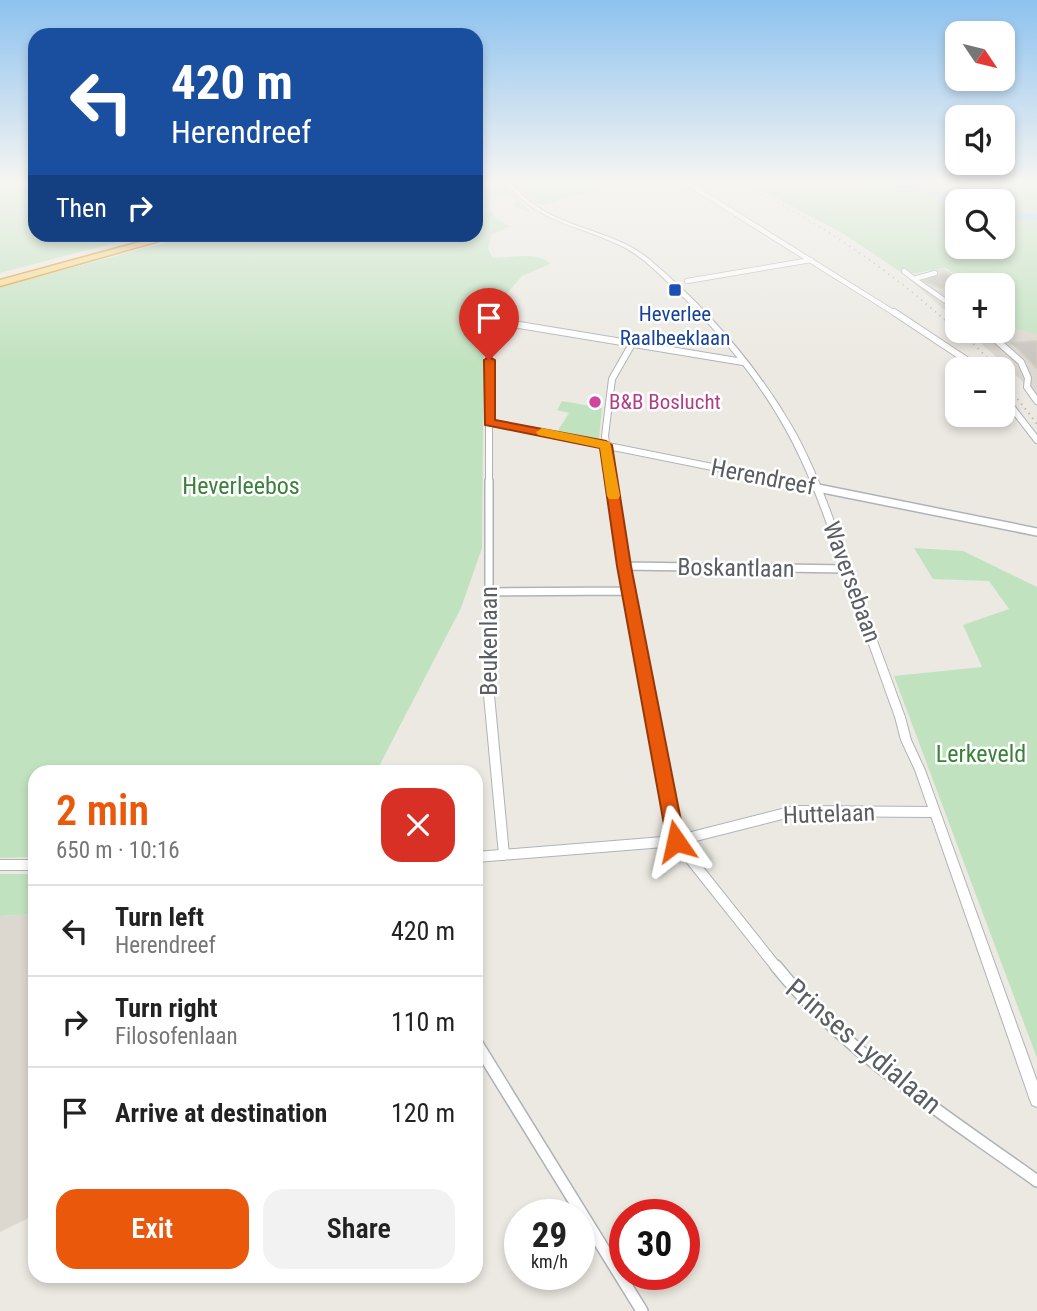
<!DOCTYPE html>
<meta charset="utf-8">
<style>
:root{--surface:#fff;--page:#f2f2f2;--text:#222;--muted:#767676;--line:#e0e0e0;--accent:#ea580c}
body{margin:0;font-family:"Roboto Condensed",sans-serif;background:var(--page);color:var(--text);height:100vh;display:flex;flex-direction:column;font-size:26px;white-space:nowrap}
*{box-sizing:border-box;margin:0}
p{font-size:23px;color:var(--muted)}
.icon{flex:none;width:38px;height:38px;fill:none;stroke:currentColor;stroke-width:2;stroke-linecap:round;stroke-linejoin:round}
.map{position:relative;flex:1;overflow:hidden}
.details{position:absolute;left:28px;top:765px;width:455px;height:518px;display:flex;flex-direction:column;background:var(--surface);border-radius:21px;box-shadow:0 4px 10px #0003}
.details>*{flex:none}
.guide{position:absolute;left:28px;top:28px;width:455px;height:214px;border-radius:21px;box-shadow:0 4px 10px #0003;background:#1a4fa0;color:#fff;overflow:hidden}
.needle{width:46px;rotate:125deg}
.buttons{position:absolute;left:945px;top:21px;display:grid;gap:14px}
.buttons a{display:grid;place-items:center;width:70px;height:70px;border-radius:14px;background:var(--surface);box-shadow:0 4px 10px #0003;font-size:35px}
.speed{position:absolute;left:504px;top:1199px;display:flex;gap:14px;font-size:35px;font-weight:700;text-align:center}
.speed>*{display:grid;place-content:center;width:91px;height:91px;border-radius:50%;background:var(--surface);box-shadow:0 4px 10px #0003;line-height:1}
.speed small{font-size:18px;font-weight:400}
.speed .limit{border:10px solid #d22;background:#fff;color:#111}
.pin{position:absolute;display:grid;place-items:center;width:60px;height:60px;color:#fff;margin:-72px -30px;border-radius:50% 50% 50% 0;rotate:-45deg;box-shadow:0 0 7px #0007}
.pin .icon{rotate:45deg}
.me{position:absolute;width:77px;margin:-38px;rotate:349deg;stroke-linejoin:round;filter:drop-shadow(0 0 5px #0008)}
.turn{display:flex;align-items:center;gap:24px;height:147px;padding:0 28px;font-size:32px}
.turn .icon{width:91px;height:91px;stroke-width:2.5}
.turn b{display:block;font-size:49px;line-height:60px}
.then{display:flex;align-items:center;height:66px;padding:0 28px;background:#0003;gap:14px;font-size:26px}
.round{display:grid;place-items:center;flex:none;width:74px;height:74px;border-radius:21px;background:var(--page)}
.head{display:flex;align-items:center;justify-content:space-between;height:119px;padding:0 28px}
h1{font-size:42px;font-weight:600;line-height:52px;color:var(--accent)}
.cta{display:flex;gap:14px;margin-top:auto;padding:14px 28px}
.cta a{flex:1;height:80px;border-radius:21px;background:var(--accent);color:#fff;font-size:28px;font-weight:600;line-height:80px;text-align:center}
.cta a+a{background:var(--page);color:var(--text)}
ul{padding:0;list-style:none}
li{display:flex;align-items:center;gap:21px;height:91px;padding:0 28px;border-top:2px solid var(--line)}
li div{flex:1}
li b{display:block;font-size:26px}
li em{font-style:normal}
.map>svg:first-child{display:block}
.education{fill:#dcd8d0}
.green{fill:#c1e2bf}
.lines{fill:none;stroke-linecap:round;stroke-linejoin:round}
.stream{stroke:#a5d8f9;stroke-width:2}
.river{fill:#a5d8f9;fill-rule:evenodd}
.building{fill:#c8c4bf;stroke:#d0cbc1;stroke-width:2}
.minor-far4-casing{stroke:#afb3b7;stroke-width:6}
.minor-far3-casing{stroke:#afb3b7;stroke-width:8}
.minor-far2-casing{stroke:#afb3b7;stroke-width:10}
.minor-far1-casing{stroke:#afb3b7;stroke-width:12}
.minor-casing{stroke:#afb3b7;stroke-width:14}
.tertiary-casing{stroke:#afb3b7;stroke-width:2}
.motorway-casing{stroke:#df960f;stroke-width:3}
.minor-far4{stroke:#fff;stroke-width:4.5}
.minor-far3{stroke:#fff;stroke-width:6}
.minor-far2{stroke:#fff;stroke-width:7}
.minor-far1{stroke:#fff;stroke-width:10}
.minor{stroke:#fff;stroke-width:11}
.tertiary{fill:#fff;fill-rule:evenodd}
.motorway{fill:#f6d88f;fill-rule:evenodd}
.rail{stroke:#b0b1b2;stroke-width:2;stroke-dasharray:1 5;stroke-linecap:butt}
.route{fill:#ea580c;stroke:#983908;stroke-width:2}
.slow{fill:#f59e0b}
.transit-dot{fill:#1a4fb4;stroke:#fff;stroke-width:2.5}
.hotel-dot{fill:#d1479c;stroke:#fff;stroke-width:2.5}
.labels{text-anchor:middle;stroke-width:5;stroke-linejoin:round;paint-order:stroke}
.far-transit-label{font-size:21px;fill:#164399;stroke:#fff}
.far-hotel-label{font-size:21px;fill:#b23c85;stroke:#fff;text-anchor:start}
.street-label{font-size:24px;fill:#5a5e62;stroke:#fff}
.park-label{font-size:24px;fill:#3a813a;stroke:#fff}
.near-street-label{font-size:28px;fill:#5a5e62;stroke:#fff}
</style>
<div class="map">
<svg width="1037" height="1311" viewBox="0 0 1037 1311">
<rect width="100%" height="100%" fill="#ece9e2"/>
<!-- education -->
<path class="education" d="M944 269 974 285H957V321L906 276Z
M1003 301 1037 309V401L1021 380 968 331H1003Z
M35 914V1215L0 1232V916Z"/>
<!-- green -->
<path class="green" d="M0 180H35V234L144 235 0 273Z
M476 180H500L530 212 514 206 516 199 508 194 496 197 489 205C491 216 501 223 511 226L492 234 488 249 493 258C509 258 539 251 550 264L522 276 484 320 482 548 461 608 376 772H35V857L0 858V287L194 235 476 234Z
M511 180H587L600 190 579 194 542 205 537 204Z
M742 180H856L923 190 957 208V247H1003V217L1037 220V334L1003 325V285H965L970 283 945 268 905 275 844 234Z
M880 180H1037V216L1003 214V201H957V204L928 187Z
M562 401 602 408 599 439 557 432 569 413 557 410Z
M914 548 963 551 1037 587V1058L894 676 982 667 963 625 1009 609 989 581 933 579Z
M0 874H35V914L0 916Z"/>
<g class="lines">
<!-- stream -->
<path class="stream" d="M1008 180 1026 196 1037 200"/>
<!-- river -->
<path class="river" d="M865 180C902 180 925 185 957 202V209L924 191 869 183Z
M1003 212 1037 214V220L1003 218Z"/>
</g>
<!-- building -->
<path class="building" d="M943 273 952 276 963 281 941 288 925 281Z
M1037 341V368L1012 343Z"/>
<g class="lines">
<defs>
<path id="minor-far4" d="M682 180 896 314
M904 271 914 279
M935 273 914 279 957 309
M687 281 811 260"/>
<path id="minor-far3" d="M894 312 980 369
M986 331 1021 362 1028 378 1027 387 1037 401
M1003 396 1037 440
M489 422 792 483
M489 483V320L743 362
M612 483 605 436 612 379 632 344"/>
<path id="minor-far2" d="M489 481V697
M612 481 624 566 649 697
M783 481 1037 532
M624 566 847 569
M490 592 629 591"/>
<path id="minor-far1" d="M489 695 504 855
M648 695 676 841 777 968
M476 857 676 841 794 811 934 812
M0 865H35"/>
<path id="minor" d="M776 966C846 1054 947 1116 1037 1181
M476 1042 642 1311"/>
<path id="tertiary" d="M505 180H509C517 189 525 199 536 206 571 230 617 232 650 260 706 307 757 366 794 430 818 473 834 521 850 567 868 617 887 667 905 717L911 740 925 770 1037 1081V1107L1032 1105 1030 1100 915 770 901 740 895 717C877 667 859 617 842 567 826 521 810 473 786 430 753 370 706 317 656 271 644 260 632 250 617 244 575 224 533 221 505 180Z"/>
<path id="motorway" d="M169 234H184L0 286V280Z"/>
</defs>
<!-- minor-far4 casing -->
<use href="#minor-far4" class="minor-far4-casing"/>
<!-- minor-far3 casing -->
<use href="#minor-far3" class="minor-far3-casing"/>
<!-- minor-far2 casing -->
<use href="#minor-far2" class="minor-far2-casing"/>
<!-- minor-far1 casing -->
<use href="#minor-far1" class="minor-far1-casing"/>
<!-- minor casing -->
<use href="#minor" class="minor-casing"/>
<!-- tertiary casing -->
<use href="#tertiary" class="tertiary-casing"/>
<!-- motorway casing -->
<use href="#motorway" class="motorway-casing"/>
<!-- minor-far4 -->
<use href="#minor-far4" class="minor-far4"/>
<!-- minor-far3 -->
<use href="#minor-far3" class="minor-far3"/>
<!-- minor-far2 -->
<use href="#minor-far2" class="minor-far2"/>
<!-- minor-far1 -->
<use href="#minor-far1" class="minor-far1"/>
<!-- minor -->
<use href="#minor" class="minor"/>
<!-- tertiary -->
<use href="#tertiary" class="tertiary"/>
<!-- motorway -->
<use href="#motorway" class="motorway"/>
<!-- rail -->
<path class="rail" d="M735 180C817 221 890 269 957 331
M961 331 998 369
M1003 380 1037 424"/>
</g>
<!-- sky -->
<linearGradient id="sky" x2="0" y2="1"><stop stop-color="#8dc2ef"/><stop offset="0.5" stop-color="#f6f5f2"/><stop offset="1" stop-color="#f6f5f2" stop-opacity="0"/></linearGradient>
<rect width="1037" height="363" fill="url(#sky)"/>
<!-- route -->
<path class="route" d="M489 357 495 360V420L606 441 612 445 631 566 685 841 683 846 676 849 669 846 667 841 617 566 600 448 485 425 484 360Z"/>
<!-- slow -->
<path class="slow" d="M542 428 610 442 620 496 618 499H609L607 496 600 448 538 435 536 432Z"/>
<!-- markers -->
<rect class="transit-dot" x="668" y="283" width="14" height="14" rx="3.5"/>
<circle class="hotel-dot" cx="595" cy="402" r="7"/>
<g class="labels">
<!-- far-transit labels -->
<g class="far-transit-label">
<text x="675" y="321">Heverlee<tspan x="675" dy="24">Raalbeeklaan</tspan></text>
</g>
<!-- far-hotel labels -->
<g class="far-hotel-label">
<text x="609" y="409">B&amp;B Boslucht</text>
</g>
<!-- street labels -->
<g class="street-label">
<text transform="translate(763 477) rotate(11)" y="8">Herendreef</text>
<text transform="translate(736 568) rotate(1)" y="8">Boskantlaan</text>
<text transform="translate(852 582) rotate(70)" y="8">Waversebaan</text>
<text transform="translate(489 641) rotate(-90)" y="8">Beukenlaan</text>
<text transform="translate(829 814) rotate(-2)" y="8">Huttelaan</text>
</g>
<!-- park labels -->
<g class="park-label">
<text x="241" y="494">Heverleebos</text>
<text x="981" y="762">Lerkeveld</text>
</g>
<!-- near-street labels -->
<g class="near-street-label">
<text transform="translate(864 1046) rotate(40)" y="10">Prinses Lydialaan</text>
</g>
</g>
</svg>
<div class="buttons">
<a><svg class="needle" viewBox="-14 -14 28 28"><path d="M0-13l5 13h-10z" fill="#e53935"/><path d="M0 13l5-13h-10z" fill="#767676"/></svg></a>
<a><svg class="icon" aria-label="sound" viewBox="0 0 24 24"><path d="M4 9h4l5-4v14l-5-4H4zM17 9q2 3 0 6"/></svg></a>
<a><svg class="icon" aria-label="search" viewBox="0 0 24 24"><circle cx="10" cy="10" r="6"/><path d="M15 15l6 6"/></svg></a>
<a>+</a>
<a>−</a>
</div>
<div class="speed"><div>29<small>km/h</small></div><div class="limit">30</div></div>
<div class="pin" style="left:489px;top:360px;background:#d93025"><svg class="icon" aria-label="arrive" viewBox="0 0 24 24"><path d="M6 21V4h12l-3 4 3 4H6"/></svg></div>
<svg class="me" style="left:676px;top:841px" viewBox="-20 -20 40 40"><path d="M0-17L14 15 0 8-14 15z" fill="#ea580c" stroke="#fff" stroke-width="4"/></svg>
<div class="guide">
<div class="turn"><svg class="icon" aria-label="left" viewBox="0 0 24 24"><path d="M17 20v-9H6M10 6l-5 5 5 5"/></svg><div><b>420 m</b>Herendreef</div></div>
<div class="then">Then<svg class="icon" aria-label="right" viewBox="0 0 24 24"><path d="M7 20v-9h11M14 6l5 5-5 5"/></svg></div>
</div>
<section class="details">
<div class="head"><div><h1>2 min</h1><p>650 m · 10:16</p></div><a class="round" style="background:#d93025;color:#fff"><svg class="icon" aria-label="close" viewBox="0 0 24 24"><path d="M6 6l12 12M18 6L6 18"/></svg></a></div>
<ul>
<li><svg class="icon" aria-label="left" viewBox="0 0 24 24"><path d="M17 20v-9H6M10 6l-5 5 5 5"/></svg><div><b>Turn left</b><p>Herendreef</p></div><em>420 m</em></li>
<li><svg class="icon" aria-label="right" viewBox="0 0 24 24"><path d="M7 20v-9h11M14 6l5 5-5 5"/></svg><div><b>Turn right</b><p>Filosofenlaan</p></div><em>110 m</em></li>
<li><svg class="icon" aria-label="arrive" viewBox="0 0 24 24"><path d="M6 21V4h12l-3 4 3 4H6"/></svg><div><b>Arrive at destination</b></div><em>120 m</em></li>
</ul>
<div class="cta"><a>Exit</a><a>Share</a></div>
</section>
</div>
